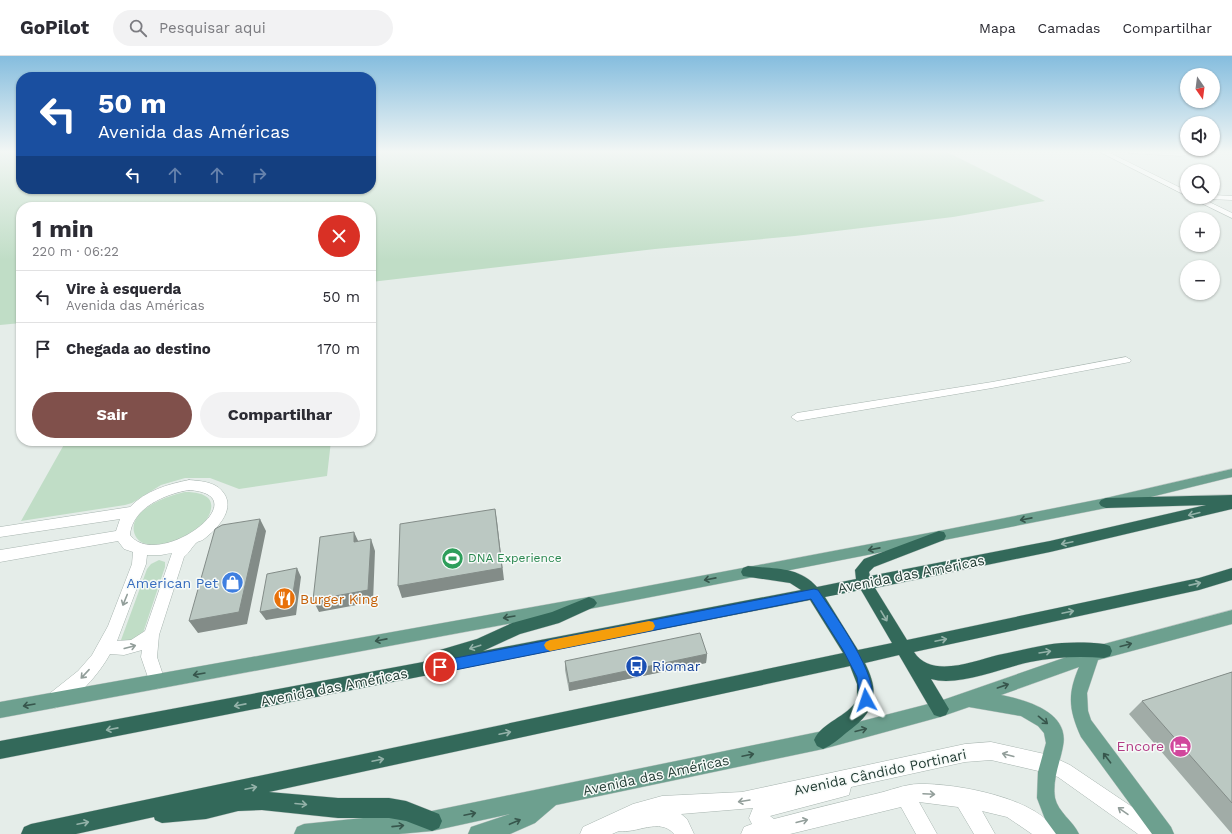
<!DOCTYPE html>
<html lang="pt">
<meta charset="utf-8">
<style>
:root{--surface:#fff;--page:#f2f2f3;--text:#2b2b33;--muted:#7c7c81;--line:#e1e1e2;--accent:#80504b}
body{margin:0;font-family:"Work Sans",sans-serif;background:var(--page);color:var(--text);height:100vh;display:flex;flex-direction:column;font-size:15px;white-space:nowrap}
*{box-sizing:border-box;margin:0}
p{font-size:13px;color:var(--muted)}
.icon{flex:none;width:22px;height:22px;fill:none;stroke:currentColor;stroke-width:2;stroke-linecap:round;stroke-linejoin:round}
.map{position:relative;flex:1;overflow:hidden}
.drawer{position:absolute;left:16px;top:146px;width:360px;height:244px;display:flex;flex-direction:column;background:var(--surface);border-radius:16px;box-shadow:0 1px 3px #0004}
.drawer>*{flex:none}
.hud{position:absolute;left:16px;top:16px;width:360px;height:122px;border-radius:16px;box-shadow:0 1px 3px #0004;background:#1a4fa0;color:#fff;overflow:hidden}
.needle{width:26px;rotate:166deg}
.buttons{position:absolute;left:1180px;top:12px;display:grid;gap:8px}
.buttons a{display:grid;place-items:center;width:40px;height:40px;border-radius:50%;background:var(--surface);box-shadow:0 1px 3px #0004;font-size:20px}
.pin{position:absolute;display:grid;place-items:center;width:34px;height:34px;color:#fff;margin:-17px;border:2px solid #fff;border-radius:50%;box-shadow:0 1px 4px #0007}
.me{position:absolute;width:44px;margin:-22px;rotate:355deg;stroke-linejoin:round;filter:drop-shadow(0 0 3px #0008)}
.turn{display:flex;align-items:center;gap:14px;height:84px;padding:0 16px;font-size:18px}
.turn .icon{width:52px;height:52px;stroke-width:2.5}
.turn b{display:block;font-size:28px;line-height:34px}
.lanes{display:flex;align-items:center;height:38px;padding:0 16px;background:#0003;justify-content:center;gap:20px;direction:ltr}
.lanes .off{opacity:.35}
.round{display:grid;place-items:center;flex:none;width:42px;height:42px;border-radius:21px;background:var(--page)}
.summary{display:flex;align-items:center;justify-content:space-between;height:68px;padding:0 16px}
h1{font-size:24px;font-weight:700;line-height:30px}
.cta{display:flex;gap:8px;margin-top:auto;padding:8px 16px}
.cta a{flex:1;height:46px;border-radius:24px;background:var(--accent);color:#fff;font-size:16px;font-weight:700;line-height:46px;text-align:center}
.cta a+a{background:var(--page);color:var(--text)}
ul{padding:0;list-style:none}
li{display:flex;align-items:center;gap:12px;height:52px;padding:0 16px;border-top:1px solid var(--line)}
li div{flex:1}
li b{display:block;font-size:15px}
li em{font-style:normal}
header{display:flex;align-items:center;gap:24px;box-sizing:border-box;height:56px;padding:0 20px;background:var(--surface);border-bottom:1px solid var(--line)}
header strong{font-size:19px}
nav{display:flex;gap:22px;margin-inline-start:auto;font-size:14px}
.search{width:280px;height:36px;background:var(--page);display:flex;align-items:center;gap:10px;box-sizing:border-box;padding:0 14px;border-radius:22px;color:var(--muted);font-size:15px}
.map>svg:first-child{display:block}
.green{fill:#c0ddc6}
.lines{fill:none;stroke-linecap:round;stroke-linejoin:round}
.minor-casing{stroke:#a8b5b0;stroke-width:1}
.major-casing{stroke:#c2c9c7;stroke-width:1}
.highway-casing{stroke:#c2c9c7;stroke-width:1}
.minor{fill:#fff;fill-rule:evenodd}
.major{fill:#6da08f;fill-rule:evenodd}
.highway{fill:#33695a;fill-rule:evenodd}
.wall{fill:#a1aca7}
.shaded-wall{fill:#838c88}
.building{fill:#bbc8c2;stroke:#838c88}
.oneway{stroke:#94b2a9}
.oneway2{stroke:#37564c}
.oneway3{stroke:#929e9a}
.route{fill:#1a73e8;stroke:#114b97}
.slow{fill:#f59e0b}
.labels{text-anchor:middle;stroke-width:3;stroke-linejoin:round;paint-order:stroke}
.leisure-label{font-size:12px;fill:#27864d;stroke:#f6faf8;text-anchor:start}
.near-street-label{font-size:14px;fill:#253e36;stroke:#f6faf8}
.near-shop-label{font-size:14px;fill:#366cbe;stroke:#f6faf8;text-anchor:end}
.near-food-label{font-size:14px;fill:#c56008;stroke:#f6faf8;text-anchor:start}
.near-transit-label{font-size:14px;fill:#164399;stroke:#f6faf8;text-anchor:start}
.near-hotel-label{font-size:14px;fill:#b23c85;stroke:#f6faf8;text-anchor:end}
</style>
<header>
<strong>GoPilot</strong>
<div class="search"><svg class="icon" aria-label="search" viewBox="0 0 24 24"><circle cx="10" cy="10" r="6"/><path d="M15 15l6 6"/></svg>Pesquisar aqui</div>
<nav><a>Mapa</a><a>Camadas</a><a>Compartilhar</a></nav>
</header>
<div class="map">
<svg width="1232" height="778" viewBox="0 0 1232 778">
<rect width="100%" height="100%" fill="#e5ede9"/>
<!-- green -->
<path class="green" d="M0 95H21V133H371V95H945L1045 145 953 161 795 180 655 193 371 226V151H21V267L0 269Z
M66 385H331L327 420 239 433 210 422H185L161 429 132 447 125 449 21 465Z
M185 436C196 436 214 438 211 453 207 477 164 495 143 487 139 485 135 481 134 476 129 453 169 439 185 436Z
M159 504 165 506V511L142 580 123 588 121 584 147 513 151 508Z"/>
<g class="lines">
<defs>
<path id="minor" d="M1098 95H1106L1187 135V140Z
M1126 95H1203L1181 100 1129 97Z
M1213 139 1232 140V144L1209 143 1205 141H1213Z
M1189 141H1199L1232 157V162Z
M1126 301 1131 304 1130 306 992 332 797 365 791 361 797 357 992 326Z
M189 424C202 425 218 426 225 439 234 455 217 473 204 483 202 485 198 485 196 487 192 491 189 497 184 501L159 579 157 601 165 625 163 630 157 633 151 630 141 601 142 594 124 599 110 598C99 618 77 644 55 652L49 650 47 644 49 638 78 615 92 599 108 570 132 508 133 496 124 493 118 485 0 506V494L116 475 120 463 0 481V471L130 451C145 435 168 428 189 424ZM189 434C262 439 158 516 130 479 132 452 165 438 189 434ZM172 497 145 575 131 584 117 585 146 508 147 499H161Z
M991 686 1049 699 1070 709 1162 771 1165 778H1138L1058 721 1047 717 991 704 965 706 851 731 849 739 842 741 770 760 774 763C808 754 841 746 875 738 889 735 905 728 919 728 954 727 1042 742 1057 778H1032L1007 761 982 755 995 778H974L958 751 919 746 937 778H916L901 751 790 778H741L744 771 752 768 749 762 753 752 681 758 687 763 694 778H674C660 761 636 778 619 775L612 778H580L583 771 633 748 662 740 742 736 965 688Z"/>
<path id="major" d="M1232 413V421L1106 452 939 485 589 553 0 662V646L589 541 939 475 1106 442Z
M1232 554V568L1098 604 1087 637 1088 655 1091 664 1171 771 1174 778H1152L1081 681C1069 654 1067 639 1079 611L1001 639C1026 644 1070 656 1063 690 1060 707 1052 724 1055 742 1058 756 1073 765 1079 778H1056L1045 763 1037 742 1038 716 1046 687 1044 677 1038 670 1021 660 969 651 940 661 823 693 556 749 535 767 510 778H468L471 771 510 758 432 775 399 778H294L297 771 304 768 432 755 823 675 940 645 1104 588Z"/>
<path id="highway" d="M1232 439V453L1050 496 875 532 907 584 1199 522 1232 512V524L1199 534 914 596C931 623 974 605 998 599 1013 596 1029 592 1046 589 1065 586 1084 586 1104 588L1110 590 1112 595 1110 600 1104 602C1079 600 1055 601 1030 606 1002 612 958 631 931 623L949 653 946 659 940 661 934 659 899 599 865 607C881 639 875 656 846 677 839 683 832 689 823 693L817 690 814 684C822 666 847 661 857 644V628L850 610 269 736 338 742H389L406 745 439 758 442 765 439 772 432 775 406 765 389 762H338L262 754 238 755 206 763 162 767 155 764 154 761 76 778H21L24 771 31 768 843 597 810 544 0 703V685L423 606 440 594 477 583 512 567 552 556 589 541 594 543 597 547 594 551 559 567 520 578 483 595 801 534 790 527 743 520 741 516 743 512 748 510C773 513 799 510 817 531L856 523 855 514 864 503 939 475 944 476 946 480 944 484 874 511 869 516 870 520 1050 485 1206 449 1106 452 1101 450 1099 447 1101 444 1106 442ZM861 534 864 539 892 587 858 594 825 541Z"/>
</defs>
<!-- minor casing -->
<use href="#minor" class="minor-casing"/>
<!-- major casing -->
<use href="#major" class="major-casing"/>
<!-- highway casing -->
<use href="#highway" class="highway-casing"/>
<!-- minor -->
<use href="#minor" class="minor"/>
<!-- major -->
<use href="#major" class="major"/>
<!-- highway -->
<use href="#highway" class="highway"/>
</g>
<!-- wall -->
<path class="wall" d="M707 598 706 607 569 635 565 614V605Z
M1232 616V778L1129 658 1142 645Z"/>
<!-- shaded-wall -->
<path class="shaded-wall" d="M495 453 497 465 504 524 402 542 398 530Z
M260 463 266 475 247 568 198 577 189 565Z
M354 476 359 487 354 486Z
M371 483 375 495 373 546 319 556 313 544Z
M297 512 301 521 296 559 266 564 260 556Z
M707 598 706 607 569 635V627Z"/>
<!-- building -->
<path class="building" d="M495 453 502 512 398 530 400 468Z
M260 463 239 556 189 565 215 473 222 469Z
M354 476V486L371 483 368 534 313 544 320 481Z
M297 512 291 550 260 556 267 518Z
M700 577 707 598 569 627 565 605Z
M1232 616V747L1142 645Z"/>
<!-- one-way arrows -->
<defs><path id="oneway-shaft" d="M-6 0H5M1.5-3L5.5 0L1.5 3" fill="none" stroke-width="1.6" stroke-linecap="round" stroke-linejoin="round"/></defs>
<g class="oneway">
<use href="#oneway-shaft" transform="translate(1194 458) rotate(166)"/>
<use href="#oneway-shaft" transform="translate(1067 487) rotate(168)"/>
<use href="#oneway-shaft" transform="translate(1195 528) rotate(-13)"/>
<use href="#oneway-shaft" transform="translate(1068 556) rotate(-12)"/>
<use href="#oneway-shaft" transform="translate(884 560) rotate(59)"/>
<use href="#oneway-shaft" transform="translate(941 584) rotate(-12)"/>
<use href="#oneway-shaft" transform="translate(475 591) rotate(162)"/>
<use href="#oneway-shaft" transform="translate(1045 596) rotate(-9)"/>
<use href="#oneway-shaft" transform="translate(240 649) rotate(169)"/>
<use href="#oneway-shaft" transform="translate(112 673) rotate(169)"/>
<use href="#oneway-shaft" transform="translate(505 677) rotate(-12)"/>
<use href="#oneway-shaft" transform="translate(378 704) rotate(-12)"/>
<use href="#oneway-shaft" transform="translate(251 732) rotate(-12)"/>
<use href="#oneway-shaft" transform="translate(301 748) rotate(5)"/>
<use href="#oneway-shaft" transform="translate(83 767) rotate(-12)"/>
</g>
<g class="oneway2">
<use href="#oneway-shaft" transform="translate(1026 463) rotate(169)"/>
<use href="#oneway-shaft" transform="translate(874 493) rotate(169)"/>
<use href="#oneway-shaft" transform="translate(710 523) rotate(169)"/>
<use href="#oneway-shaft" transform="translate(509 561) rotate(170)"/>
<use href="#oneway-shaft" transform="translate(381 584) rotate(169)"/>
<use href="#oneway-shaft" transform="translate(1126 589) rotate(-15)"/>
<use href="#oneway-shaft" transform="translate(199 618) rotate(170)"/>
<use href="#oneway-shaft" transform="translate(1003 630) rotate(-19)"/>
<use href="#oneway-shaft" transform="translate(29 649) rotate(170)"/>
<use href="#oneway-shaft" transform="translate(1043 664) rotate(39)"/>
<use href="#oneway-shaft" transform="translate(861 674) rotate(-14)"/>
<use href="#oneway-shaft" transform="translate(748 699) rotate(-12)"/>
<use href="#oneway-shaft" transform="translate(1107 702) rotate(-127)"/>
<use href="#oneway-shaft" transform="translate(470 758) rotate(-12)"/>
<use href="#oneway-shaft" transform="translate(515 766) rotate(-23)"/>
<use href="#oneway-shaft" transform="translate(398 770) rotate(-6)"/>
</g>
<g class="oneway3">
<use href="#oneway-shaft" transform="translate(125 544) rotate(112)"/>
<use href="#oneway-shaft" transform="translate(130 591) rotate(-15)"/>
<use href="#oneway-shaft" transform="translate(85 618) rotate(133)"/>
<use href="#oneway-shaft" transform="translate(1008 699) rotate(-165)"/>
<use href="#oneway-shaft" transform="translate(929 738) rotate(3)"/>
<use href="#oneway-shaft" transform="translate(744 745) rotate(171)"/>
<use href="#oneway-shaft" transform="translate(1123 755) rotate(-145)"/>
<use href="#oneway-shaft" transform="translate(802 765) rotate(-14)"/>
</g>
<!-- sky -->
<linearGradient id="sky" x2="0" y2="1"><stop stop-color="#85bdde"/><stop offset="0.47" stop-color="#f3f7f5"/><stop offset="1" stop-color="#f3f7f5" stop-opacity="0"/></linearGradient>
<rect width="1232" height="204" fill="url(#sky)"/>
<!-- route -->
<path class="route" d="M814 533 818 534C833 557 882 622 871 648L866 650 861 648 857 621 843 594 811 543 440 617 436 615 434 611 436 607 440 605Z"/>
<!-- slow -->
<path class="slow" d="M649 565 653 566 655 570 653 574 649 575 550 595 546 593 544 589 546 586 550 584Z"/>
<!-- icons -->
<defs>
<symbol id="stadium-disc" viewBox="-11 -11 22 22"><circle r="9.5" fill="#2e9e5b" stroke="#f6faf8"/><path d="M0-5a6.5 5 0 1 0 0 10a6.5 5 0 1 0 0-10ZM-3.5-1.8h7v3.6h-7Z" fill="#fff"/></symbol>
<symbol id="shop-disc" viewBox="-11 -11 22 22"><circle r="9.5" fill="#3f7fe0" stroke="#f6faf8"/><path d="M-5-2.5h2.3a2.7 3.5 0 0 1 5.4 0H5L5.5 6h-11ZM-1.5-2.5h3a1.5 2.3 0 0 0-3 0Z" fill="#fff"/></symbol>
<symbol id="restaurant-disc" viewBox="-11 -11 22 22"><circle r="9.5" fill="#e8710a" stroke="#f6faf8"/><path d="M-5-6h1v4h1v-4h1v4h1v-4h1v5L-1.5 .5V6h-2V.5L-5-1ZM5-6V6H3V1.5H1.5Q1.5-4 5-6Z" fill="#fff"/></symbol>
<symbol id="bus-disc" viewBox="-11 -11 22 22"><circle r="9.5" fill="#1a4fb4" stroke="#f6faf8"/><path d="M-5-6H5V4H4V6H2V4H-2V6H-4V4H-5ZM-3.5-4V0h7V-4ZM-3.5 1.2v1.5H-2V1.2ZM2 1.2v1.5H3.5V1.2Z" fill="#fff"/></symbol>
<symbol id="hotel-disc" viewBox="-11 -11 22 22"><circle r="9.5" fill="#d1479c" stroke="#f6faf8"/><path d="M-6-4.5h1.5V1H6V5H4.5V3h-9V5H-6ZM-4 0a1.8 1.8 0 1 1 3.6 0ZM.5 0V-2.5h3Q6-2.5 6 0Z" fill="#fff"/></symbol>
</defs>
<g fill-rule="evenodd">
<use href="#stadium-disc" x="440" y="490" width="25" height="25"/>
<use href="#shop-disc" x="220" y="514" width="25" height="25"/>
<use href="#restaurant-disc" x="272" y="530" width="25" height="25"/>
<use href="#bus-disc" x="624" y="598" width="25" height="25"/>
<use href="#hotel-disc" x="1168" y="678" width="25" height="25"/>
</g>
<g class="labels">
<!-- leisure labels -->
<g class="leisure-label">
<text x="468" y="506">DNA Experience</text>
</g>
<!-- near-street labels -->
<g class="near-street-label">
<text transform="translate(911 518) rotate(-11)" y="5">Avenida das Américas</text>
<text transform="translate(334 631) rotate(-11)" y="5">Avenida das Américas</text>
<text transform="translate(880 716) rotate(-12)" y="5">Avenida Cândido Portinari</text>
<text transform="translate(656 719) rotate(-12)" y="5">Avenida das Américas</text>
</g>
<!-- near-shop labels -->
<g class="near-shop-label">
<text x="218" y="532">American Pet</text>
</g>
<!-- near-food labels -->
<g class="near-food-label">
<text x="300" y="548">Burger King</text>
</g>
<!-- near-transit labels -->
<g class="near-transit-label">
<text x="652" y="615">Riomar</text>
</g>
<!-- near-hotel labels -->
<g class="near-hotel-label">
<text x="1164" y="695">Encore</text>
</g>
</g>
</svg>
<div class="buttons">
<a><svg class="needle" viewBox="-14 -14 28 28"><path d="M0-13l5 13h-10z" fill="#e53935"/><path d="M0 13l5-13h-10z" fill="#7c7c81"/></svg></a>
<a><svg class="icon" aria-label="sound" viewBox="0 0 24 24"><path d="M4 9h4l5-4v14l-5-4H4zM17 9q2 3 0 6"/></svg></a>
<a><svg class="icon" aria-label="search" viewBox="0 0 24 24"><circle cx="10" cy="10" r="6"/><path d="M15 15l6 6"/></svg></a>
<a>+</a>
<a>−</a>
</div>
<div class="pin" style="left:440px;top:611px;background:#d93025"><svg class="icon" aria-label="arrive" viewBox="0 0 24 24"><path d="M6 21V4h12l-3 4 3 4H6"/></svg></div>
<svg class="me" style="left:866px;top:644px" viewBox="-20 -20 40 40"><path d="M0-17L14 15 0 8-14 15z" fill="#1a73e8" stroke="#fff" stroke-width="4"/></svg>
<div class="hud">
<div class="turn"><svg class="icon" aria-label="left" viewBox="0 0 24 24"><path d="M17 20v-9H6M10 6l-5 5 5 5"/></svg><div><b>50 m</b>Avenida das Américas</div></div>
<div class="lanes"><svg class="icon" aria-label="left" viewBox="0 0 24 24"><path d="M17 20v-9H6M10 6l-5 5 5 5"/></svg><svg class="icon off" aria-label="ahead" viewBox="0 0 24 24"><path d="M12 20V5M6 11l6-6 6 6"/></svg><svg class="icon off" aria-label="ahead" viewBox="0 0 24 24"><path d="M12 20V5M6 11l6-6 6 6"/></svg><svg class="icon off" aria-label="right" viewBox="0 0 24 24"><path d="M7 20v-9h11M14 6l5 5-5 5"/></svg></div>
</div>
<section class="drawer">
<div class="summary"><div><h1>1 min</h1><p>220 m · 06:22</p></div><a class="round" style="background:#d93025;color:#fff"><svg class="icon" aria-label="close" viewBox="0 0 24 24"><path d="M6 6l12 12M18 6L6 18"/></svg></a></div>
<ul>
<li><svg class="icon" aria-label="left" viewBox="0 0 24 24"><path d="M17 20v-9H6M10 6l-5 5 5 5"/></svg><div><b>Vire à esquerda</b><p>Avenida das Américas</p></div><em>50 m</em></li>
<li><svg class="icon" aria-label="arrive" viewBox="0 0 24 24"><path d="M6 21V4h12l-3 4 3 4H6"/></svg><div><b>Chegada ao destino</b></div><em>170 m</em></li>
</ul>
<div class="cta"><a>Sair</a><a>Compartilhar</a></div>
</section>
</div>
